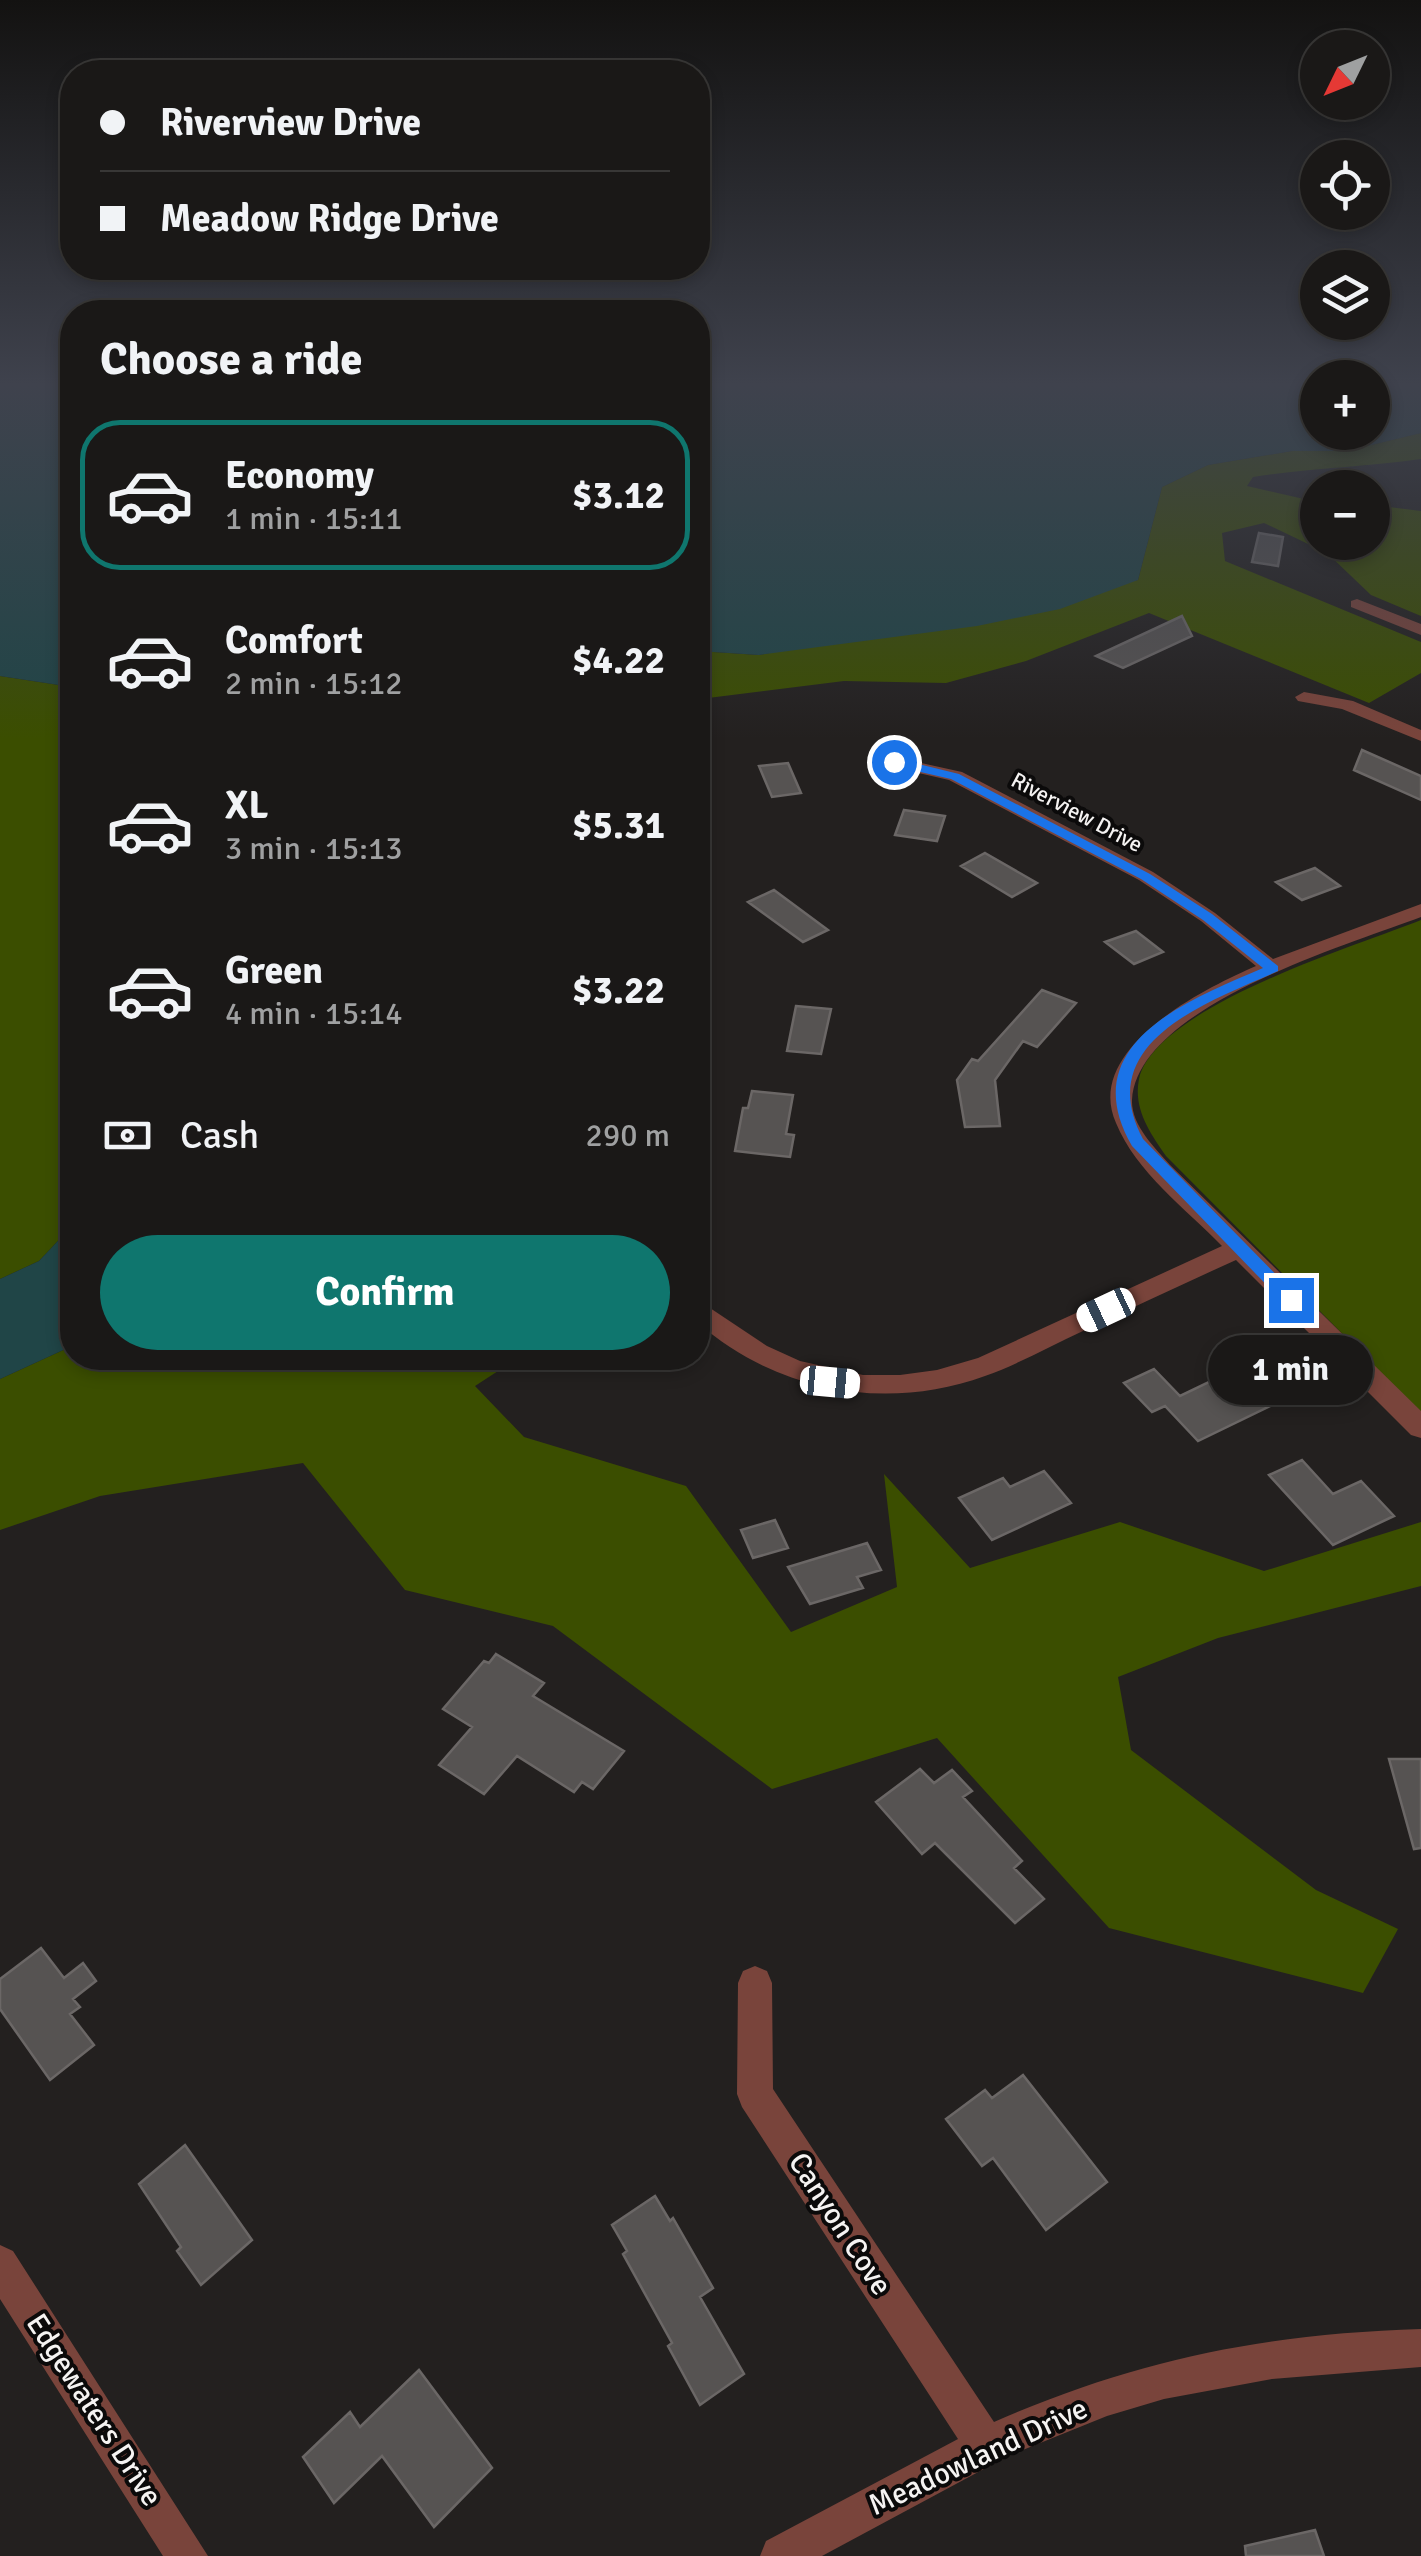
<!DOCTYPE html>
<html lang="en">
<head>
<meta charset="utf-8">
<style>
	:root { --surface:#1a1817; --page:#272524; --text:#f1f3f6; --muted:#9fa0a1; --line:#383736; --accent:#0f766e }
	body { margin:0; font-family:Signika,sans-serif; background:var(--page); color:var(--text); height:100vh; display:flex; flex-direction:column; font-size:38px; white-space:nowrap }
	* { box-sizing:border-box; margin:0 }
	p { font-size:32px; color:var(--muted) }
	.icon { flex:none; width:55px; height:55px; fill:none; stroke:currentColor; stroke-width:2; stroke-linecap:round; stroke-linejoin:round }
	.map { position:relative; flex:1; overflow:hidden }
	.panel { position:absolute; left:60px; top:300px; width:650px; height:1070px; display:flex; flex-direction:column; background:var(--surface); border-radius:40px; box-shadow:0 5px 15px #0003,0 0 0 2px var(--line) }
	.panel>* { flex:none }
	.banner { position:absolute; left:60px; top:60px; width:650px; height:220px; border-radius:40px; box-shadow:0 5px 15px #0003,0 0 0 2px var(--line); display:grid; align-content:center; height:220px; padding:0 40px; background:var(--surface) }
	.needle { width:65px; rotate:227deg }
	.tools { position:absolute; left:1300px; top:30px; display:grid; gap:20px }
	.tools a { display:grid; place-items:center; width:90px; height:90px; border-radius:50%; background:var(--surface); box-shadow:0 5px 15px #0003,0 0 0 2px var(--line); font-size:50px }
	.end { position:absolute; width:45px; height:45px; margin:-22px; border:12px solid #1a73e8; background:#fff; box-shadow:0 0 0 5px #fff }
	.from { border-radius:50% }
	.bubble { position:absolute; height:70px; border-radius:35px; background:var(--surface); box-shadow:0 5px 15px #0003,0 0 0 2px var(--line); font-size:32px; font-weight:800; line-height:70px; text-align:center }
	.car { position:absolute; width:30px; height:60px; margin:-30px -15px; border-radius:12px; box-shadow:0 0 8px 2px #0007; background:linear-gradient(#fff 24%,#345 0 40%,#fff 0 76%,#345 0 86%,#fff 0) }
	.banner b { display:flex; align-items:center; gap:35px; height:95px; font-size:38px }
	.banner b+b { border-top:2px solid var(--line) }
	.banner i { width:25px; height:25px; background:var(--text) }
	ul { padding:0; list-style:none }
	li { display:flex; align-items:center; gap:30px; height:150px; margin:0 20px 15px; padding:0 20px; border:5px solid transparent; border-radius:40px }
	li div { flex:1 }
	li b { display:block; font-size:38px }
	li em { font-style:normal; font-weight:800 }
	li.selected { border-color:var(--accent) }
	li>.icon { width:90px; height:90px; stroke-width:1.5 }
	h2 { padding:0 40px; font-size:45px; line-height:120px }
	.pay { display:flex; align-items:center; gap:25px; height:110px; padding:0 40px; font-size:38px }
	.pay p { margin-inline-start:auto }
	.button { display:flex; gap:20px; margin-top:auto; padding:20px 40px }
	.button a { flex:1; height:115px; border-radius:60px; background:var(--accent); color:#fff; font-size:40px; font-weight:800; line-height:115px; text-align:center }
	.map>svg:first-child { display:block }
	.green { fill:#3b4e00 }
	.water { fill:#204547 }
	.building { fill:#565352; stroke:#6b6766; stroke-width:2.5 }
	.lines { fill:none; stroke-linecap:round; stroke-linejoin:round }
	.street { fill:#79443b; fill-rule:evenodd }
	.route { fill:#1a73e8 }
	.labels { text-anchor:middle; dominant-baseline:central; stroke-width:8; stroke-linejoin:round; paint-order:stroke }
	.far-street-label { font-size:22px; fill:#f5f3f2; stroke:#0b0a0a }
	.near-street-label { font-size:30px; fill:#f5f3f2; stroke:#0b0a0a }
</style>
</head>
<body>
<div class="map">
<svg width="1421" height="2556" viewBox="0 0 1421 2556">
	<rect width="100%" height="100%" fill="#23201f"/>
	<path class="green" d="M1421,433V459C1365,467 1309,468 1253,477L1247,486L1317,502L1318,542H1372L1373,505L1421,511V616L1371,595L1327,553L1264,523L1222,533L1225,561L1421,642V673L1369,703L1149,613L1026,661L946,683L844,681L708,698L698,705V651L759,655L1138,580L1162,487L1208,465L1292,451H1346Z
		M0,676L72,687V1226L39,1261L0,1279Z
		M1421,920V1413L1166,1156C1150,1133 1133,1109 1139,1079C1155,1007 1356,946 1421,920Z
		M72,1346V1358H518L475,1386L524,1437L686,1486L791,1632L897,1587L884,1474L970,1568L1120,1522L1264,1571L1421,1522V1586L1218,1638L1118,1677L1131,1750L1316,1890L1398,1929L1363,1993L1109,1928L937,1738L772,1789L553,1626L405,1590L303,1463L100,1496L0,1530V1379Z"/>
	<path class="water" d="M0,381H72V687L0,676Z
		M698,381H1317L1318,432H1372L1373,381H1421V433L1346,451H1292L1208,465L1162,487L1138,580L1060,609L977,626L759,655L698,651Z
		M72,1226V1346L0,1379V1279L39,1261Z"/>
	<path class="building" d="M1259,533L1283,537L1278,566L1252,562Z
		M1182,616L1192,636L1123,668L1096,656Z
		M1362,750L1421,776V800L1354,770Z
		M788,763L801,793L772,797L759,766Z
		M904,810L945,816L937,841L895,835Z
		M985,853L1037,883L1012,897L961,866Z
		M1315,868L1340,886L1302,900L1276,882Z
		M774,890L828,930L803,942L748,902Z
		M1136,931L1163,952L1134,964L1105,942Z
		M1042,990L1076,1003L1037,1047L1023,1041L995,1080L1000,1126L965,1127L957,1080L972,1059L978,1061Z
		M796,1006L831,1009L821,1054L787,1051Z
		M752,1091L793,1095L786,1134L794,1135L790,1157L735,1151L743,1108H748Z
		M1154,1369L1180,1396L1236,1369L1272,1405L1198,1441L1165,1406L1152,1412L1124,1383Z
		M1302,1460L1333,1494L1361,1481L1394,1516L1333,1545L1269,1475Z
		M1044,1471L1071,1503L992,1540L959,1498L1003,1478L1010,1487Z
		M775,1520L788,1548L753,1558L741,1530Z
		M867,1543L881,1570L857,1577L863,1588L810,1604L788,1567Z
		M496,1654L544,1683L533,1696L624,1751L593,1789L582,1782L574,1792L517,1756L484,1794L439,1765L472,1727L443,1709L484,1661L489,1663Z
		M1389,1759H1421V1848L1414,1849Z
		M920,1769L934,1783L952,1770L972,1791L963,1797L1022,1861L1014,1868L1044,1899L1015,1923L935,1843L922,1854L876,1802Z
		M41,1948L64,1978L83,1963L96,1981L73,1999L80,2007L70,2014L94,2045L50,2080L0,2009V1979Z
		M1023,2075L1107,2182L1046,2230L993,2158L982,2166L946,2119L985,2090L992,2098Z
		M185,2145L252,2240L201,2285L177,2251L181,2247L139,2184Z
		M655,2196L670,2221L673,2218L713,2288L700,2297L744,2374L700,2405L668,2346L672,2343L623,2254L627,2251L612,2225Z
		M419,2370L492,2468L434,2527L382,2456L334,2503L303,2457L350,2412L360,2427Z
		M1315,2530L1324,2556H1246L1245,2546Z"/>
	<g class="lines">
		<path class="street" d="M1357,599L1421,624V635L1351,607V601Z
			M1304,692L1353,701L1421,730V741L1342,709L1298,701L1295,697Z
			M894,757L962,772L1153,872L1215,913L1273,959L1421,904V917C1347,945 1137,1007 1132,1100C1131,1125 1155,1148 1170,1165L1421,1411V1438L1411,1435L1236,1260C1185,1283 1134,1307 1083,1331C1050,1346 1019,1364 985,1376C885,1412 778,1392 698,1323V1300L767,1346L800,1361L863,1375H900L937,1370L978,1358L1222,1246C1186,1209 1136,1172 1116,1123C1083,1049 1203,989 1256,966L1201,921L1139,880L949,780L888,766L885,762Z
			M755,1966L767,1971L772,1983L773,2089L994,2422C1138,2359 1264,2334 1421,2329V2367L1272,2379L1164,2399L1107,2416L1008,2456L822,2556H760L766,2541L958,2439L742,2107L737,2094L738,1983L743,1971Z
			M0,2245L13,2251L208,2556H163L0,2299Z"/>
	</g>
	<linearGradient id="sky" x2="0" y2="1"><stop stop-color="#131211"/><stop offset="0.52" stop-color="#3f424d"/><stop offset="1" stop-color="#3f424d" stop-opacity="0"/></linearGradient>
	<rect width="1421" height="739" fill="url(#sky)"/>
	<path class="route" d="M894,758L959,774L1150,874L1212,914L1278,966V971C1208,1002 1091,1042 1143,1139L1297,1296V1304H1285L1132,1146C1073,1044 1188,1000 1263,968L1203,920L1141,879L951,779L890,765Z"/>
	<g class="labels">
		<g class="far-street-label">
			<text transform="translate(1077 812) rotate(28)">Riverview Drive</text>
		</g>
		<g class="near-street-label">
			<text transform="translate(840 2224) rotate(57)">Canyon Cove</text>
			<text transform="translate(94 2410) rotate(57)">Edgewaters Drive</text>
			<text transform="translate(978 2457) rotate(-25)">Meadowland Drive</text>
		</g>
	</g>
</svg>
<div class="tools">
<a><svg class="needle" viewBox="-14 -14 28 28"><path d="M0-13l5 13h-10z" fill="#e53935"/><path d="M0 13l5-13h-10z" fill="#9fa0a1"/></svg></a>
<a><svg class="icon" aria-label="locate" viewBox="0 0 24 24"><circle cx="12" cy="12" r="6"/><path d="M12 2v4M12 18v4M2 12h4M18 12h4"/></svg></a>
<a><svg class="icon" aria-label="layers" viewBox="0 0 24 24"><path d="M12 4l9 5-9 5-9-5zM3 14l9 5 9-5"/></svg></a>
<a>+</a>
<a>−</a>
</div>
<i class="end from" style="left:894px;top:762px"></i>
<i class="end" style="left:1291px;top:1300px"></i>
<div class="bubble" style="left:1208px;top:1335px;width:165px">1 min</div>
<i class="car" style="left:1106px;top:1310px;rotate:245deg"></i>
<i class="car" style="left:830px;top:1382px;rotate:95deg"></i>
<div class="banner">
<b><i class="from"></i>Riverview Drive</b>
<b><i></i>Meadow Ridge Drive</b>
</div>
<section class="panel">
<h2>Choose a ride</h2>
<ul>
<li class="selected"><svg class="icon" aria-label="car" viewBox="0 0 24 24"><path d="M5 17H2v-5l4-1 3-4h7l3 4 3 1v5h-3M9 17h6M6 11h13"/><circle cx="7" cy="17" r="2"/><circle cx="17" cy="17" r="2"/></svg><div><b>Economy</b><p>1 min · 15:11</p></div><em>$3.12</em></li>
<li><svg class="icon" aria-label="car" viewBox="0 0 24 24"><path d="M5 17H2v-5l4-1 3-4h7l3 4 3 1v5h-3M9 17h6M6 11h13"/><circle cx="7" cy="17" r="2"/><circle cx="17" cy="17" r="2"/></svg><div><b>Comfort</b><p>2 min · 15:12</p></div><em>$4.22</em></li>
<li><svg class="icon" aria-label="car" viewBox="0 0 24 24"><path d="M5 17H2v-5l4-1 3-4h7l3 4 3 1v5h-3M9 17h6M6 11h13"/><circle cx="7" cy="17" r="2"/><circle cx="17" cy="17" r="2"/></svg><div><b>XL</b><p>3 min · 15:13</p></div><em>$5.31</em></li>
<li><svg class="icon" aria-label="car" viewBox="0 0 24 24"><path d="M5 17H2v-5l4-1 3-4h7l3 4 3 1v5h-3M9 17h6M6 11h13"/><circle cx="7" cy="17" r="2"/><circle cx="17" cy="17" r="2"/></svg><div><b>Green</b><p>4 min · 15:14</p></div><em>$3.22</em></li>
</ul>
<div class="pay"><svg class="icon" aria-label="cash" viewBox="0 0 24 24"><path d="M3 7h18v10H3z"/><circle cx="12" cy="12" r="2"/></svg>Cash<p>290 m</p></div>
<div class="button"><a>Confirm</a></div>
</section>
</div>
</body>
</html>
